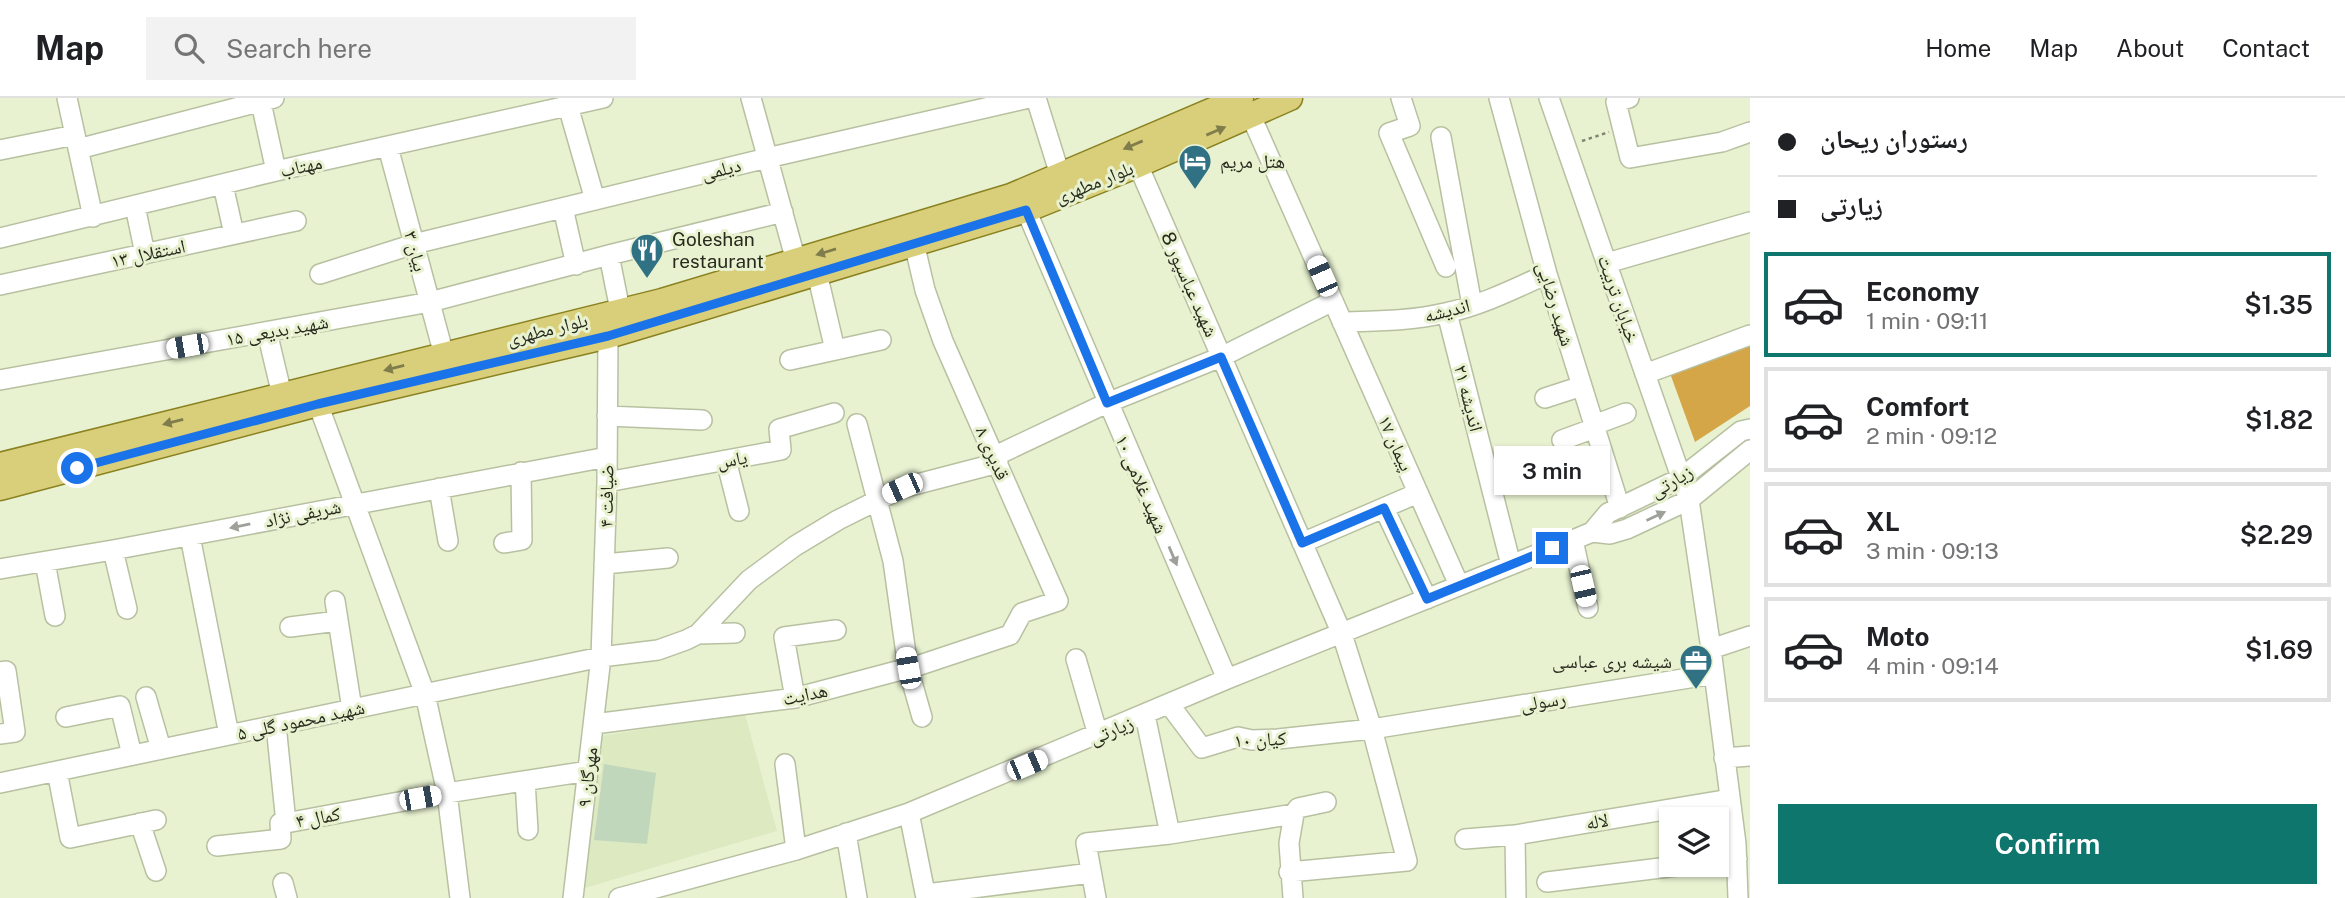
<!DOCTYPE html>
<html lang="en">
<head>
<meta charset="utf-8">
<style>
	:root { --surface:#fff; --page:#f2f2f2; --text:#202124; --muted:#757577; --line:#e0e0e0; --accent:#0f766e }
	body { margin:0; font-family:"Public Sans","Noto Naskh Arabic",sans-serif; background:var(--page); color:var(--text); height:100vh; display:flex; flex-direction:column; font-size:26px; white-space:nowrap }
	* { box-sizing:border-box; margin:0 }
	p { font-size:23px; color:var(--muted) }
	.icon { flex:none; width:38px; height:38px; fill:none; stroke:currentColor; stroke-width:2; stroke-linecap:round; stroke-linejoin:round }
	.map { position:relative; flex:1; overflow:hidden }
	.sheet { display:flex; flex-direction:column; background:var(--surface); width:595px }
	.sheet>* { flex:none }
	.hud { display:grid; align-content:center; height:154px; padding:0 28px; background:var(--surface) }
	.controls { position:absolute; left:1659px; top:709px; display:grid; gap:14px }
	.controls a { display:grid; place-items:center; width:70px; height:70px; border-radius:0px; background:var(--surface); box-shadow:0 2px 5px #0004; font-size:35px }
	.end { position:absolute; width:32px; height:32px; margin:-16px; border:9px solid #1a73e8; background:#fff; box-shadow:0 0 0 4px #fff }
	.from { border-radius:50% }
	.bubble { position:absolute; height:49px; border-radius:0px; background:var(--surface); box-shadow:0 2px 5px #0004; font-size:23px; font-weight:600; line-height:49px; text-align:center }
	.car { position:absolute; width:21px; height:42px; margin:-21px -10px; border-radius:9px; box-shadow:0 0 5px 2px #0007; background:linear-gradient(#fff 24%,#345 0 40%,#fff 0 76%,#345 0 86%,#fff 0) }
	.hud b { display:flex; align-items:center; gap:24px; height:66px; font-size:26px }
	.hud b+b { border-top:2px solid var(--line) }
	.hud i { width:18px; height:18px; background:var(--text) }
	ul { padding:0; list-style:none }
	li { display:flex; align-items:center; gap:21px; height:105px; margin:0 14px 10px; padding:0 14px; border:4px solid var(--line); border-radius:0px }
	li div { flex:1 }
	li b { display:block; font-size:26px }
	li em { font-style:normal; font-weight:600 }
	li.active { border-color:var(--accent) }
	li>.icon { width:63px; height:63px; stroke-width:1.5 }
	.cta { display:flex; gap:14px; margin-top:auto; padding:14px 28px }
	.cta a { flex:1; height:80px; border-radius:0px; background:var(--accent); color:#fff; font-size:28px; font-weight:600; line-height:80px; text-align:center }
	header { display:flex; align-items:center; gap:42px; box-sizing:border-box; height:98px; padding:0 35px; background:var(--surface); border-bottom:2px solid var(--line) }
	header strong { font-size:33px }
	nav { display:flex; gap:38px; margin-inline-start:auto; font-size:24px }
	.search { width:490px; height:63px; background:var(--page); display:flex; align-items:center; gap:18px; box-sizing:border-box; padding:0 24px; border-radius:0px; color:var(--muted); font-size:26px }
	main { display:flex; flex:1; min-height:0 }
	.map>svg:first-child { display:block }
	.built { fill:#dde9c1 }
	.forest { fill:#d5a648 }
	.building { fill:#c0d7bc }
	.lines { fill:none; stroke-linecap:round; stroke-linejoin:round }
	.minor-casing { stroke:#b7c1a1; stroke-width:22 }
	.major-casing { stroke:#8a8120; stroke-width:27 }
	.path { stroke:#808770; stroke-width:2.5; stroke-dasharray:3.5 3.5; stroke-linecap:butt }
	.minor { stroke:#fff; stroke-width:19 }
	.major { stroke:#d9cf7a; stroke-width:24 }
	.oneway { fill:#807d4c }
	.oneway2 { fill:#9ea09a }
	.route { stroke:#1a73e8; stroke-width:9 }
	.labels { text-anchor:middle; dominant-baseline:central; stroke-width:6; stroke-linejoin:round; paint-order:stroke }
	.poi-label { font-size:19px; fill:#272b1e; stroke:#e8f2d1; text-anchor:start }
	.street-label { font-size:19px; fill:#272b1e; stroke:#e8f2d1 }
</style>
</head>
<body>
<header>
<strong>Map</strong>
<div class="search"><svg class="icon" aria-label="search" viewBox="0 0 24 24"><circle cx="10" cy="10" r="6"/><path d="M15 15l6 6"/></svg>Search here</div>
<nav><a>Home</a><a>Map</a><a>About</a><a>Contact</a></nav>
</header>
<main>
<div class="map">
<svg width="1750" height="800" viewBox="0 0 1750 800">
	<rect width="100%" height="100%" fill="#e8f2d1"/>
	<path class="built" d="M745,616L777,733L585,790L600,638Z"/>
	<path class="forest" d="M1750,237V308L1695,344L1667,267Z"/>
	<path class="building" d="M604,666L656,675L647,746L594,742Z"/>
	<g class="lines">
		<defs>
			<path id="minor" d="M67,0L93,119
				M260,0L276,73
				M751,0L796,163
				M1036,0L1060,77
				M1401,0L1410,28L1389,35L1446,169
				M1499,0L1547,176L1620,410
				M1549,0L1689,402L1711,551L1736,746L1738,800
				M1629,0L1616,4L1630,60L1722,44L1750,34
				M568,8L595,102
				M1251,18L1459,487
				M1441,39L1472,207
				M388,49L444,257
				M78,51L274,0
				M0,52L75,37
				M1138,67L1342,536L1372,631L1407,763L1289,774
				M223,87L234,136
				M135,108L145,156
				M563,110L576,167
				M1026,112L1227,581
				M0,140L276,73L603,0
				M609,157L620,212
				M1607,165L1750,124
				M817,175L835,252
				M320,176L414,146L767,60L1029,0
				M0,187L296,123
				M1447,215L1511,467
				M1342,224C1377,223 1411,223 1445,215C1480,208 1514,191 1547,176
				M267,234L282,297
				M790,262L881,242
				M1645,276L1750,237
				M0,282L430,204L609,157L783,114
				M1545,300L1582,288
				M318,306L425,596L447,695L460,800
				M607,318L702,322
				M857,326L893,463L908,570L922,619
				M1594,327L1626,315
				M1562,342L1595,330
				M995,358L1107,305L1221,259L1333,203
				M726,362L739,413
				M607,384L781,352L779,331L834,315
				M439,390L448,443
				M1384,410L1427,501
				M1592,434L1610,436L1627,431L1689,402L1750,352
				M190,438L229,637
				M1573,442L1588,510
				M504,445L522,442L521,374
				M1302,445L1418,395
				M113,452L127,511
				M45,464L55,518
				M604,466L668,460
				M0,471L113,452L607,359
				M335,503L352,611
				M290,529L338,523
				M698,536L735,535
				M1711,551L1750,538
				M1076,561L1098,637
				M0,574L6,573L15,634L0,636
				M146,599L161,651
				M795,600L784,539L836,532
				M1169,606L1202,650L1238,639L1252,642L1278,641L1372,631L1714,576
				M1145,617L1170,736
				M66,619L120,608L132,657
				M594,626L795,600L920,567L1010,537L1022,515L1058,503L943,243L925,192L914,145
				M276,627L286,725
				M1724,660L1750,658
				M785,666L796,752
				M57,673L70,740L156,722
				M525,683L528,732
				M0,685L601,559L658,552L686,542L698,536L749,482L795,448L838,422L902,390L998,365
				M909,715L926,800
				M140,725L156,773
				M286,725L447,695L588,673
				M846,735L857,800
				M1515,737L1516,800
				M1465,741L1515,737L1730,701
				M217,748L281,741L280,725H286
				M1717,764L1737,761
				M1547,784L1693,766
				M283,785L287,800
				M926,796L1091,775
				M573,800L601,559L607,384L608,238
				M619,800L796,752L909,715L1227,581L1573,442L1592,434L1608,415L1681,380L1741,333L1750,331
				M1096,800L1086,745L1170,736L1294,716L1298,710L1326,704
				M1293,800L1289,745L1294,716"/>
			<path id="major" d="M0,367L662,203L1011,98L1241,0
				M0,390L318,306L608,238L692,213L1026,112L1138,67L1290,0"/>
		</defs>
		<use href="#minor" class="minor-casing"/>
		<use href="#major" class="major-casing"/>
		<path class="path" d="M1582,43L1609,34"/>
		<use href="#minor" class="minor"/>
		<use href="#major" class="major"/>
	</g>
	<defs><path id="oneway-solid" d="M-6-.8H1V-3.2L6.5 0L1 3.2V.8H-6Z" transform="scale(1.75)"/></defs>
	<g class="oneway">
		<use href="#oneway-solid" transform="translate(1216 33) rotate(-23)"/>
		<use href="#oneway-solid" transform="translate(1133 47) rotate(157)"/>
		<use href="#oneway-solid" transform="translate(826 154) rotate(163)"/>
		<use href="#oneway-solid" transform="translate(394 270) rotate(166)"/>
		<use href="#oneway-solid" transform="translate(173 324) rotate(166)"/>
	</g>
	<g class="oneway2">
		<use href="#oneway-solid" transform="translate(1656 418) rotate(-25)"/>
		<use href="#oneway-solid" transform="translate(240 428) rotate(169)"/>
		<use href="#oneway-solid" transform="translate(1173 458) rotate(67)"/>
	</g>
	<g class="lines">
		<path class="route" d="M77,370L318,306L608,238L1026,112L1107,305L1221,259L1302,445L1384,410L1427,501L1552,450"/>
	</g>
	<defs>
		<symbol id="hotel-pin" viewBox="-11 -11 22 30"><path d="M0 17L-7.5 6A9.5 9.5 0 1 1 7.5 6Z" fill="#307284" stroke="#e8f2d1"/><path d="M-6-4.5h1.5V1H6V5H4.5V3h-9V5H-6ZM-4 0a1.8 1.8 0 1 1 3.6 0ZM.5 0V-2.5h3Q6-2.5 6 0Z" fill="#fff"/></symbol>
		<symbol id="restaurant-pin" viewBox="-11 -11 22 30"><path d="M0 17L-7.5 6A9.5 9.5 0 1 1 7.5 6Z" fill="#307284" stroke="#e8f2d1"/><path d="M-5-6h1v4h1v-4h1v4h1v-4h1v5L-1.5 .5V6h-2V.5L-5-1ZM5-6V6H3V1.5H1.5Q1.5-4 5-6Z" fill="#fff"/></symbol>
		<symbol id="office-pin" viewBox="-11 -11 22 30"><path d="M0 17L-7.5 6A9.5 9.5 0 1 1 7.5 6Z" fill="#307284" stroke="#e8f2d1"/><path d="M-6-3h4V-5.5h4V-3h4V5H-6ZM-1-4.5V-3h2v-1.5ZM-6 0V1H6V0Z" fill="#fff"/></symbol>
	</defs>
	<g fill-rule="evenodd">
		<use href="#hotel-pin" x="1176" y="44" width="38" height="52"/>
		<use href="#restaurant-pin" x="628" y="133" width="38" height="52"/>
		<use href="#office-pin" x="1677" y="544" width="38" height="52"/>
	</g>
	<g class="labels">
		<g class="poi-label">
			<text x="1220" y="63">هتل مریم</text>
			<text x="672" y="141">Goleshan<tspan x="672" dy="22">restaurant</tspan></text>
			<text x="1672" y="563" text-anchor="end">شیشه بری عباسی</text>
		</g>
		<g class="street-label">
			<text transform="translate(301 68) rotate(-12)">مهتاب</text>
			<text transform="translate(721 71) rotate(-14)">دیلمی</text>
			<text transform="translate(1094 84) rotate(-22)">بلوار مطهری</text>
			<text transform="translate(416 153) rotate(75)">بیان ۳</text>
			<text transform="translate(148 155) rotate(-12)">استقلال ۱۳</text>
			<text transform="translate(1190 186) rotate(66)">شهید عباسپور 8</text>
			<text transform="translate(1619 201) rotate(71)">خیابان تربیت</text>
			<text transform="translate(1556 206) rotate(73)">شهید رضایی</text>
			<text transform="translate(1447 212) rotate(-14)">اندیشه</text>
			<text transform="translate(547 231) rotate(-14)">بلوار مطهری</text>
			<text transform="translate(277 232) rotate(-10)">شهید بدیعی ۱۵</text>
			<text transform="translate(1469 300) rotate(76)">اندیشه ۲۱</text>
			<text transform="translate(1396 345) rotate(66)">پیمان ۱۷</text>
			<text transform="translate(993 355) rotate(66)">قدیری ۸</text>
			<text transform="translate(732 361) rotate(-10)">یاس</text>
			<text transform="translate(1671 383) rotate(-30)">زیارتی</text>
			<text transform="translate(1142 386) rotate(67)">شهید غلامی ۱۰</text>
			<text transform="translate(606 398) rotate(-89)">ضیافت ۴</text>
			<text transform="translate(303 415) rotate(-11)">شریفی نژاد</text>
			<text transform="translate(805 596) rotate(-12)">هدایت</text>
			<text transform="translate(1543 603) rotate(-9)">رسولی</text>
			<text transform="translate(301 622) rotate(-12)">شهید محمود گلی ۵</text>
			<text transform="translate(1111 632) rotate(-23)">زیارتی</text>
			<text transform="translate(1260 641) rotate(-3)">کیان ۱۰</text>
			<text transform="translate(587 679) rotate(-83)">مهرگان ۹</text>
			<text transform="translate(318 719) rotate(-10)">کمال ۴</text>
			<text transform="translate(1597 723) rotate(-10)">لاله</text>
		</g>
	</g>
</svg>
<div class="controls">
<a><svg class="icon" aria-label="layers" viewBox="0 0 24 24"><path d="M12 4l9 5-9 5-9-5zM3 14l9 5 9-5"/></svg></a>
</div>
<i class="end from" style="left:77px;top:370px"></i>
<i class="end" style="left:1552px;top:450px"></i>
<div class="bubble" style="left:1494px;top:348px;width:116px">3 min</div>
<i class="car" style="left:1322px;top:178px;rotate:336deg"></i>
<i class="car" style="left:187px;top:248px;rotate:260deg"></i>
<i class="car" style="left:902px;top:390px;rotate:246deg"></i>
<i class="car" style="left:1583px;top:488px;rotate:167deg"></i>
<i class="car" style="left:908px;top:570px;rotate:350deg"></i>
<i class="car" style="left:1027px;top:667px;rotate:67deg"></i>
<i class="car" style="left:420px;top:700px;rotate:80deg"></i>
</div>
<section class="sheet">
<div class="hud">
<b><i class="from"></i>رستوران ریحان</b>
<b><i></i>زیارتی</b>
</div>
<ul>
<li class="active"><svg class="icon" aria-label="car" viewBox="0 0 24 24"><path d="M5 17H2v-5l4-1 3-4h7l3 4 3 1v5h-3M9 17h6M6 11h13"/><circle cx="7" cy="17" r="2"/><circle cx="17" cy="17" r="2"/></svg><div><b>Economy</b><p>1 min · 09:11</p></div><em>$1.35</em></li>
<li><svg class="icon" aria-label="car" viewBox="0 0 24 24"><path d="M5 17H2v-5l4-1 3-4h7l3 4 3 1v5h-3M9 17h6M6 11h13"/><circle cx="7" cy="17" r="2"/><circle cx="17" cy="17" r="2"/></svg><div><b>Comfort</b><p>2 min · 09:12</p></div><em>$1.82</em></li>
<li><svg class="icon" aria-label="car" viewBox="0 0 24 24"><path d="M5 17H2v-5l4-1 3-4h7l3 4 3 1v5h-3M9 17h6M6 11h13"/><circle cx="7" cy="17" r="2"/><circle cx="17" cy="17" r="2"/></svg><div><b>XL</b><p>3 min · 09:13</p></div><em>$2.29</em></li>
<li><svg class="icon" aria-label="car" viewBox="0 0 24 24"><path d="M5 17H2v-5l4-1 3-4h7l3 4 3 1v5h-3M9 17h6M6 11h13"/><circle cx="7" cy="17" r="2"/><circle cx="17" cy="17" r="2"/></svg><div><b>Moto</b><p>4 min · 09:14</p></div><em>$1.69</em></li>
</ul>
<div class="cta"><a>Confirm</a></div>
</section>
</main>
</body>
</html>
